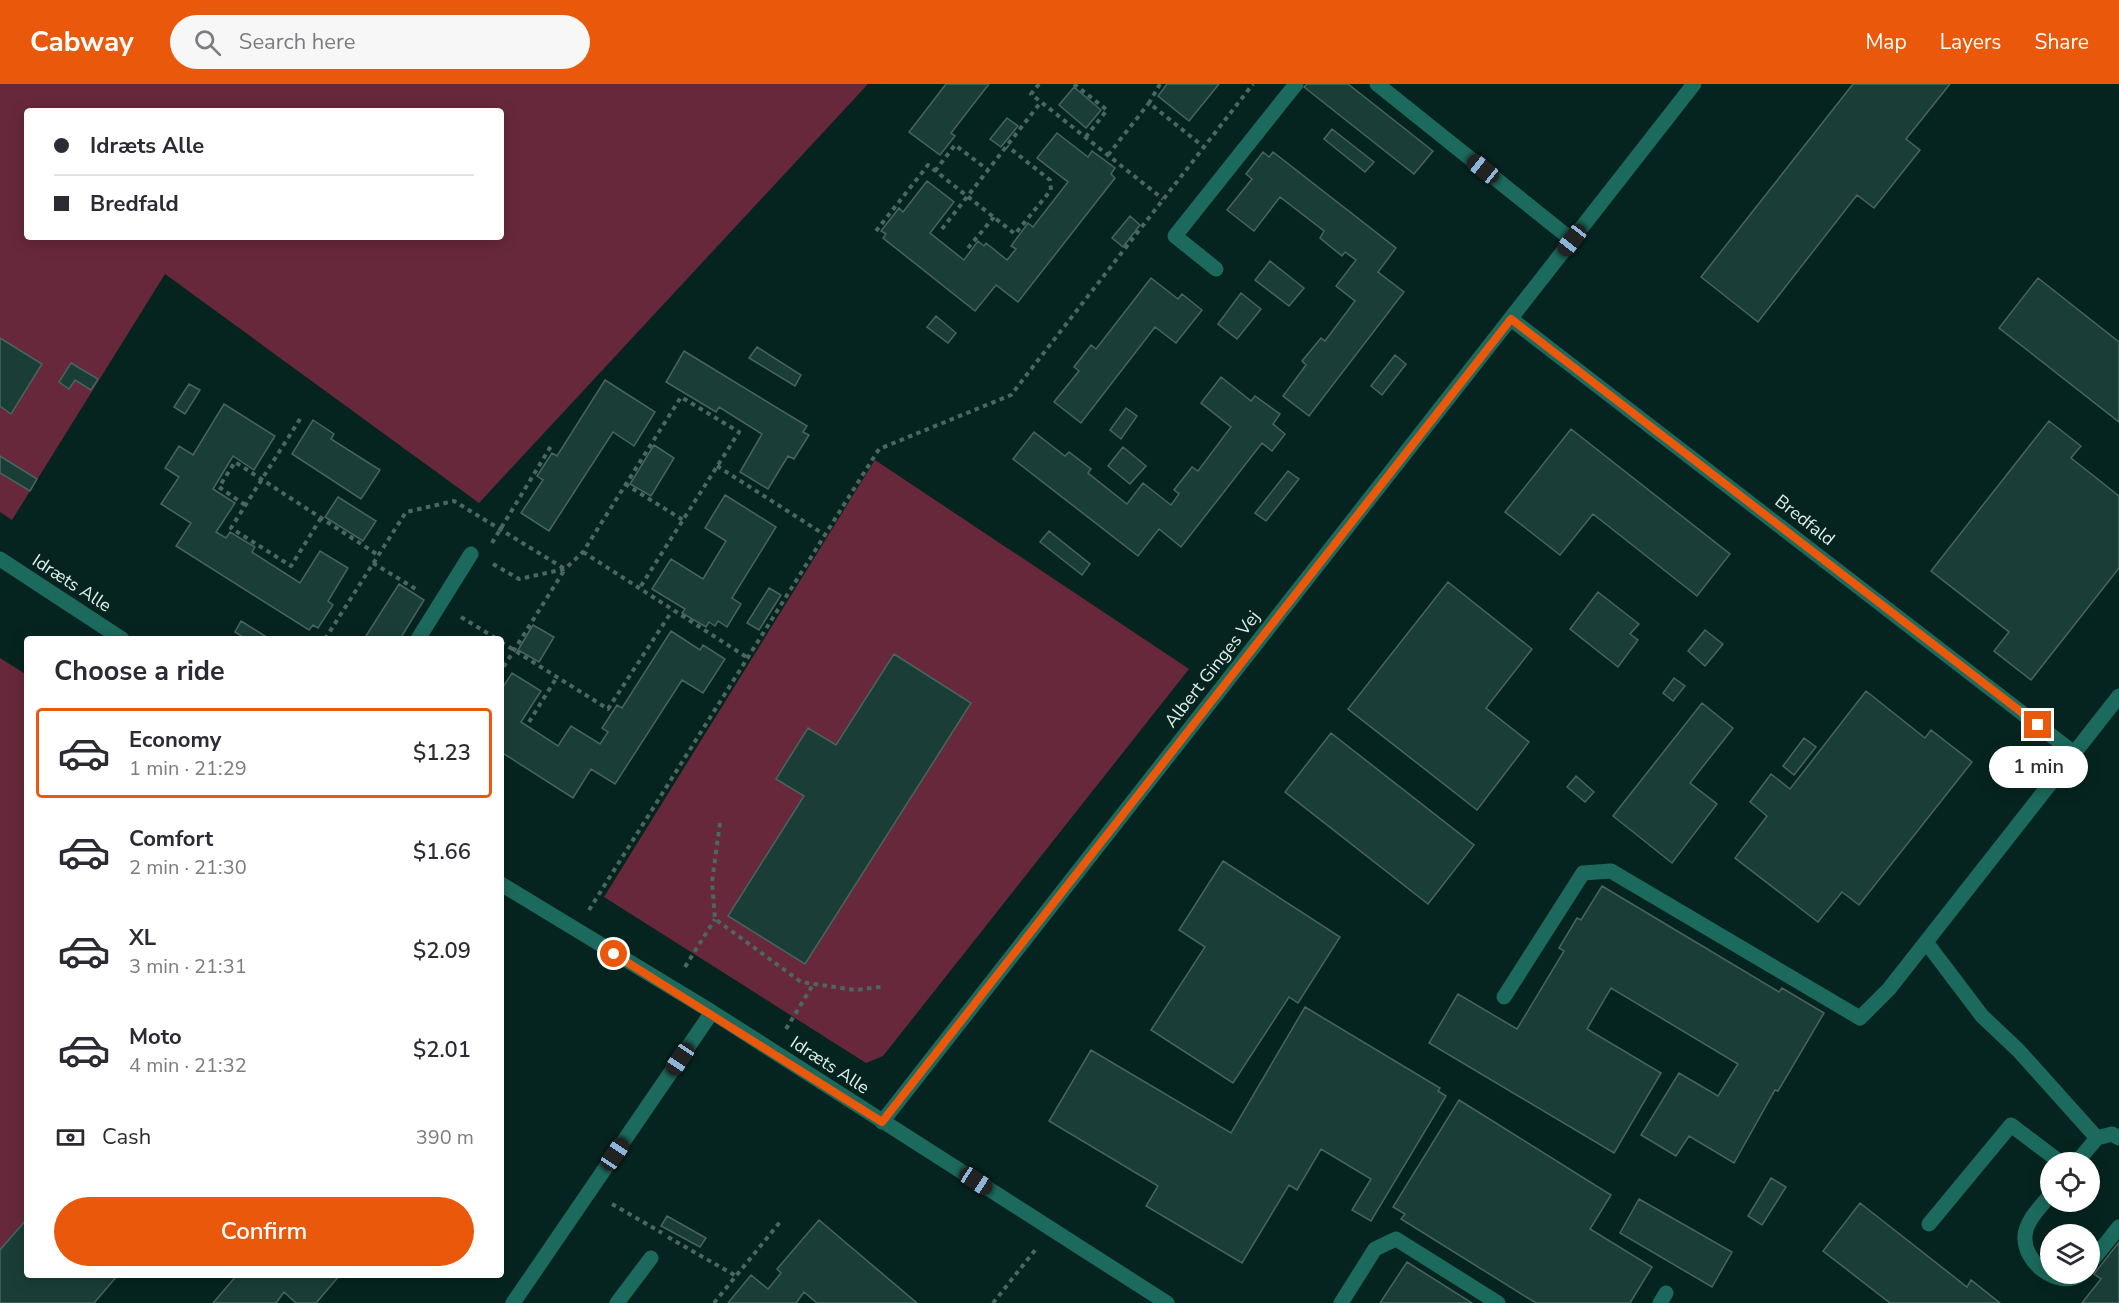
<!DOCTYPE html>
<html lang="en">
<head>
<meta charset="utf-8">
<style>
	:root { --surface:#fff; --page:#f7f7f7; --text:#2b2b33; --muted:#7c7c81; --line:#e1e1e2; --accent:#ea580c }
	body { margin:0; font-family:"Nunito Sans",sans-serif; background:var(--page); color:var(--text); height:100vh; display:flex; flex-direction:column; font-size:22px; white-space:nowrap }
	* { box-sizing:border-box; margin:0 }
	p { font-size:20px; color:var(--muted) }
	.icon { flex:none; width:33px; height:33px; fill:none; stroke:currentColor; stroke-width:2; stroke-linecap:round; stroke-linejoin:round }
	.map { position:relative; flex:1; overflow:hidden }
	.sheet { position:absolute; left:24px; top:552px; width:480px; height:642px; display:flex; flex-direction:column; background:var(--surface); border-radius:6px; box-shadow:0 3px 15px #0003 }
	.sheet>* { flex:none }
	.top-card { position:absolute; left:24px; top:24px; width:480px; height:132px; border-radius:6px; box-shadow:0 3px 15px #0003; display:grid; align-content:center; height:132px; padding:0 30px; background:var(--surface) }
	.controls { position:absolute; left:2040px; top:1068px; display:grid; gap:12px }
	.controls a { display:grid; place-items:center; width:60px; height:60px; border-radius:50%; background:var(--surface); box-shadow:0 3px 15px #0003; font-size:30px }
	.end { position:absolute; width:27px; height:27px; margin:-14px; border:8px solid #ea580c; background:#fff; box-shadow:0 0 0 3px #fff }
	.from { border-radius:50% }
	.bubble { position:absolute; height:42px; border-radius:21px; background:var(--surface); box-shadow:0 3px 15px #0003; font-size:20px; font-weight:600; line-height:42px; text-align:center }
	.car { position:absolute; width:18px; height:36px; margin:-18px -9px; border-radius:8px; box-shadow:0 0 4px 2px #0007; background:linear-gradient(#222 24%,#8ab4d8 0 40%,#222 0 76%,#8ab4d8 0 86%,#222 0) }
	.top-card b { display:flex; align-items:center; gap:21px; height:57px; font-size:22px }
	.top-card b+b { border-top:2px solid var(--line) }
	.top-card i { width:15px; height:15px; background:var(--text) }
	ul { padding:0; list-style:none }
	li { display:flex; align-items:center; gap:18px; height:90px; margin:0 12px 9px; padding:0 18px; border:3px solid transparent; border-radius:6px }
	li div { flex:1 }
	li b { display:block; font-size:22px }
	li em { font-style:normal; font-weight:600 }
	li.current { border-color:var(--accent) }
	li>.icon { width:54px; height:54px; stroke-width:1.5 }
	h2 { padding:0 30px; font-size:27px; line-height:72px }
	.pay { display:flex; align-items:center; gap:15px; height:66px; padding:0 30px; font-size:22px }
	.pay p { margin-inline-start:auto }
	.action { display:flex; gap:12px; margin-top:auto; padding:12px 30px }
	.action a { flex:1; height:69px; border-radius:36px; background:var(--accent); color:#fff; font-size:24px; font-weight:600; line-height:69px; text-align:center }
	header { display:flex; align-items:center; gap:36px; box-sizing:border-box; height:84px; padding:0 30px; background:var(--accent); color:#fff }
	header strong { font-size:28px }
	nav { display:flex; gap:33px; margin-inline-start:auto; font-size:21px }
	.search { width:420px; height:54px; background:var(--page); display:flex; align-items:center; gap:15px; box-sizing:border-box; padding:0 21px; border-radius:33px; color:var(--muted); font-size:22px }
	.map>svg:first-child { display:block }
	.green { fill:#68283b; fill-rule:evenodd }
	.building { fill:#1a3e37; stroke:#47655e; stroke-width:1.5 }
	.lines { fill:none; stroke-linecap:round; stroke-linejoin:round }
	.path { stroke:#4c6661; stroke-width:4; stroke-dasharray:4.5 4.5; stroke-linecap:butt }
	.minor { stroke:#1c6a5d; stroke-width:15 }
	.route { stroke:#ea580c; stroke-width:8 }
	.labels { text-anchor:middle; dominant-baseline:central; stroke-width:4.5; stroke-linejoin:round; paint-order:stroke }
	.street-label { font-size:18px; fill:#ddeee9; stroke:#06241f }
</style>
</head>
<body>
<header>
<strong>Cabway</strong>
<div class="search"><svg class="icon" aria-label="search" viewBox="0 0 24 24"><circle cx="10" cy="10" r="6"/><path d="M15 15l6 6"/></svg>Search here</div>
<nav><a>Map</a><a>Layers</a><a>Share</a></nav>
</header>
<div class="map">
<svg width="2119" height="1219" viewBox="0 0 2119 1219">
	<rect width="100%" height="100%" fill="#06241f"/>
	<path class="green" d="M0,0H868L479,419L165,190L12,436L0,428ZM27,27H501V153H27Z
		M875,376L1189,585L883,972L866,979L604,813Z
		M0,574L27,591V1136L0,1168Z"/>
	<path class="building" d="M946,0H989L951,49L955,52L940,71L909,48Z
		M1167,0H1219L1189,37L1158,12Z
		M1307,0H1348L1433,67L1414,90L1304,3Z
		M1853,0H1950L1906,55L1920,66L1874,124L1857,111L1758,238L1701,193Z
		M1074,3L1101,26L1086,44L1059,21Z
		M1007,34L1018,42L1001,63L990,55Z
		M1332,45L1374,78L1365,88L1324,55Z
		M1057,49L1088,73L1092,67L1115,84L1111,90L1115,94L1018,218L996,201L975,227L883,154L886,150L881,147L899,124L903,128L927,97L954,118L930,149L964,176L978,157L984,162L986,159L1007,176L1016,165L1011,162L1028,139L1033,143L1068,98L1037,74Z
		M1263,68L1269,73L1273,68L1396,164L1378,188L1404,208L1309,332L1283,312L1306,281L1302,277L1321,254L1325,257L1355,217L1336,202L1356,176L1345,168L1342,172L1320,154L1324,147L1280,113L1254,147L1227,126L1252,95L1246,90Z
		M1130,132L1140,141L1123,163L1112,154Z
		M1270,177L1304,204L1289,222L1255,196Z
		M1151,194L1178,215L1182,210L1202,226L1176,259L1155,243L1081,339L1054,318L1079,287L1074,283L1091,261L1096,265Z
		M2038,194L2119,258V338L1999,244Z
		M1241,209L1261,225L1237,255L1218,240Z
		M936,232L956,249L948,259L927,243Z
		M0,254L42,280L11,330L0,322Z
		M757,263L801,291L795,302L749,274Z
		M684,267L807,342L803,348L809,351L794,375L788,372L768,405L740,388L762,350L719,323L716,328L666,298Z
		M1395,271L1406,280L1382,311L1371,302Z
		M71,279L98,295L91,306L75,296L69,305L59,298Z
		M1221,293L1251,317L1255,312L1280,330L1273,340L1285,350L1272,367L1262,359L1181,463L1159,445L1138,472L1013,375L1034,348L1065,372L1069,368L1091,385L1088,389L1127,420L1143,399L1171,421L1179,410L1174,406L1192,383L1198,387L1231,343L1201,319Z
		M605,296L655,328L634,362L613,348L549,447L521,429L543,396L537,392L552,369L557,372Z
		M189,300L200,306L185,330L174,323Z
		M224,320L275,352L254,386L233,372L213,405L235,419L216,448L226,454L230,448L255,463L252,468L300,499L320,467L348,484L328,517L333,521L318,544L313,541L309,546L176,462L191,439L161,420L179,393L165,384L179,362L193,371Z
		M1126,324L1137,332L1121,355L1110,346Z
		M313,336L334,350L331,355L380,386L361,415L292,370Z
		M2049,337L2081,362L2071,374L2119,412V484L2031,596L1994,567L2009,548L1931,487Z
		M1571,345L1730,470L1697,512L1593,430L1560,471L1505,428Z
		M654,361L674,374L651,412L630,400Z
		M1123,363L1146,382L1130,400L1108,382Z
		M0,372L37,395L30,407L0,389Z
		M1288,387L1299,395L1266,437L1255,429Z
		M725,411L776,443L732,514L741,520L727,543L718,537L715,542L709,538L706,543L682,529L685,525L652,505L671,475L703,495L726,457L705,444Z
		M338,413L376,437L363,457L325,433Z
		M1049,447L1090,480L1082,491L1040,458Z
		M1448,498L1532,565L1486,624L1529,658L1477,726L1348,625Z
		M399,500L424,516L400,555H364Z
		M769,504L781,511L759,546L747,539Z
		M1598,508L1639,540L1630,550L1638,556L1618,583L1570,545Z
		M241,537L270,555H246L235,548Z
		M533,541L554,553L539,578L518,566Z
		M1705,546L1723,560L1705,582L1688,567Z
		M671,547L700,566L703,561L725,575L703,609L682,596L615,700L591,685L573,714L501,668V606L512,589L541,607L521,638L558,662L571,642L600,660L608,648L602,644L617,621L622,624Z
		M894,570L971,619L805,880L728,832L804,712L776,695L808,644L836,661Z
		M1674,594L1685,602L1673,617L1663,609Z
		M1866,607L1925,654L1931,646L1972,678L1859,821L1842,808L1818,838L1735,774L1767,732L1750,718L1771,690L1790,705Z
		M1702,619L1733,644L1690,699L1717,720L1672,779L1613,732Z
		M1331,649L1474,761L1428,820L1285,708Z
		M1804,654L1816,663L1794,691L1783,682Z
		M1576,692L1594,708L1585,718L1567,703Z
		M1223,777L1340,853L1298,919L1289,913L1233,999L1151,946L1205,863L1179,846Z
		M1602,802L1779,908L1782,904L1824,929L1778,1007L1775,1006L1734,1079L1689,1052L1676,1072L1641,1051L1679,989L1718,1012L1738,980L1611,904L1587,945L1661,989L1614,1069L1429,959L1458,910L1517,945L1564,867L1559,864L1577,834L1581,836Z
		M1305,923L1440,1004L1438,1007L1446,1012L1371,1137L1352,1126L1371,1095L1321,1065L1297,1106L1289,1101L1242,1179L1146,1122L1158,1102L1049,1037L1091,966L1231,1049Z
		M1459,1016L1611,1111L1590,1145L1652,1183L1630,1219H1536L1401,1135L1405,1130L1393,1123Z
		M1771,1094L1786,1103L1762,1141L1748,1132Z
		M1639,1115L1732,1168L1712,1203L1620,1149Z
		M1860,1119L1967,1203L1971,1196L2000,1219H1890L1823,1167Z
		M667,1132L706,1154L700,1163L661,1142Z
		M27,1135V1191H118L94,1219H0V1166Z
		M819,1136L917,1219H817L804,1208L796,1219H728L751,1191L768,1205L781,1189L777,1185Z
		M2119,1158V1219H2082L2101,1195L2094,1190Z
		M1407,1178L1472,1219H1380Z
		M237,1191H340L316,1219H296L284,1208L276,1219H213Z"/>
	<g class="lines">
		<path class="path" d="M1039,0L1031,10L1163,115
			M1074,0L1107,26L1085,54
			M1160,0L1149,19L1204,63
			M1108,71L1149,19
			M935,87L955,61L988,86
			M942,145L1041,18
			M876,147L928,81L1015,150L1051,106L1050,96L1007,62
			M968,164L994,133
			M300,335L231,444L291,482L321,434
			M717,382L825,451
			M625,400L683,436
			M245,421L219,403L235,378L378,471
			M492,459L551,362
			M583,468L748,574
			M373,479L419,507
			M493,480L519,495L565,485L583,468L681,313L739,348L639,505
			M461,533L497,555
			M325,555L406,428L454,417L565,485L501,587
			M501,558L608,625L672,527
			M529,638L557,593
			M720,739L712,798L715,835L801,898L855,906L881,903
			M589,826L879,365L1011,311L1253,0
			M685,883L715,835
			M786,945L814,899
			M612,1120L662,1149
			M668,1153L736,1192
			M714,1219L780,1138
			M993,1219L1036,1165"/>
		<path class="minor" d="M1377,0L1572,156
			M1216,185L1175,152L1296,0
			M1511,235L2074,669
			M0,475L122,555
			M418,555L471,470
			M501,800L712,928L1167,1219
			M1926,858L1982,932L2018,966L2097,1054
			M1504,913L1583,789L1611,787L1860,934L1889,905L2119,612
			M882,1038L1694,0
			M2077,1078L2097,1054L2112,1050L2119,1054
			M2050,1111C2041,1123 2026,1136 2025,1152C2023,1178 2058,1206 2081,1190
			M1929,1140L2011,1041L2060,1078
			M2090,1179L2119,1143
			M513,1219L712,928
			M617,1219L651,1174
			M1341,1219L1375,1165L1396,1155L1498,1219
			M1660,1219L1666,1209"/>
	</g>
	<g class="lines">
		<path class="route" d="M614,870L882,1038L1511,235L2038,641"/>
	</g>
	<g class="labels">
		<g class="street-label">
			<text transform="translate(1805 436) rotate(38)">Bredfald</text>
			<text transform="translate(72 499) rotate(33)">Idræts Alle</text>
			<text transform="translate(1212 585) rotate(-52)">Albert Ginges Vej</text>
			<text transform="translate(830 981) rotate(33)">Idræts Alle</text>
		</g>
	</g>
</svg>
<div class="controls">
<a><svg class="icon" aria-label="locate" viewBox="0 0 24 24"><circle cx="12" cy="12" r="6"/><path d="M12 2v4M12 18v4M2 12h4M18 12h4"/></svg></a>
<a><svg class="icon" aria-label="layers" viewBox="0 0 24 24"><path d="M12 4l9 5-9 5-9-5zM3 14l9 5 9-5"/></svg></a>
</div>
<i class="end from" style="left:614px;top:870px"></i>
<i class="end" style="left:2038px;top:641px"></i>
<div class="bubble" style="left:1989px;top:662px;width:99px">1 min</div>
<i class="car" style="left:1483px;top:85px;rotate:309deg"></i>
<i class="car" style="left:1572px;top:156px;rotate:218deg"></i>
<i class="car" style="left:680px;top:975px;rotate:214deg"></i>
<i class="car" style="left:615px;top:1070px;rotate:34deg"></i>
<i class="car" style="left:976px;top:1097px;rotate:123deg"></i>
<div class="top-card">
<b><i class="from"></i>Idræts Alle</b>
<b><i></i>Bredfald</b>
</div>
<section class="sheet">
<h2>Choose a ride</h2>
<ul>
<li class="current"><svg class="icon" aria-label="car" viewBox="0 0 24 24"><path d="M5 17H2v-5l4-1 3-4h7l3 4 3 1v5h-3M9 17h6M6 11h13"/><circle cx="7" cy="17" r="2"/><circle cx="17" cy="17" r="2"/></svg><div><b>Economy</b><p>1 min · 21:29</p></div><em>$1.23</em></li>
<li><svg class="icon" aria-label="car" viewBox="0 0 24 24"><path d="M5 17H2v-5l4-1 3-4h7l3 4 3 1v5h-3M9 17h6M6 11h13"/><circle cx="7" cy="17" r="2"/><circle cx="17" cy="17" r="2"/></svg><div><b>Comfort</b><p>2 min · 21:30</p></div><em>$1.66</em></li>
<li><svg class="icon" aria-label="car" viewBox="0 0 24 24"><path d="M5 17H2v-5l4-1 3-4h7l3 4 3 1v5h-3M9 17h6M6 11h13"/><circle cx="7" cy="17" r="2"/><circle cx="17" cy="17" r="2"/></svg><div><b>XL</b><p>3 min · 21:31</p></div><em>$2.09</em></li>
<li><svg class="icon" aria-label="car" viewBox="0 0 24 24"><path d="M5 17H2v-5l4-1 3-4h7l3 4 3 1v5h-3M9 17h6M6 11h13"/><circle cx="7" cy="17" r="2"/><circle cx="17" cy="17" r="2"/></svg><div><b>Moto</b><p>4 min · 21:32</p></div><em>$2.01</em></li>
</ul>
<div class="pay"><svg class="icon" aria-label="cash" viewBox="0 0 24 24"><path d="M3 7h18v10H3z"/><circle cx="12" cy="12" r="2"/></svg>Cash<p>390 m</p></div>
<div class="action"><a>Confirm</a></div>
</section>
</div>
</body>
</html>
